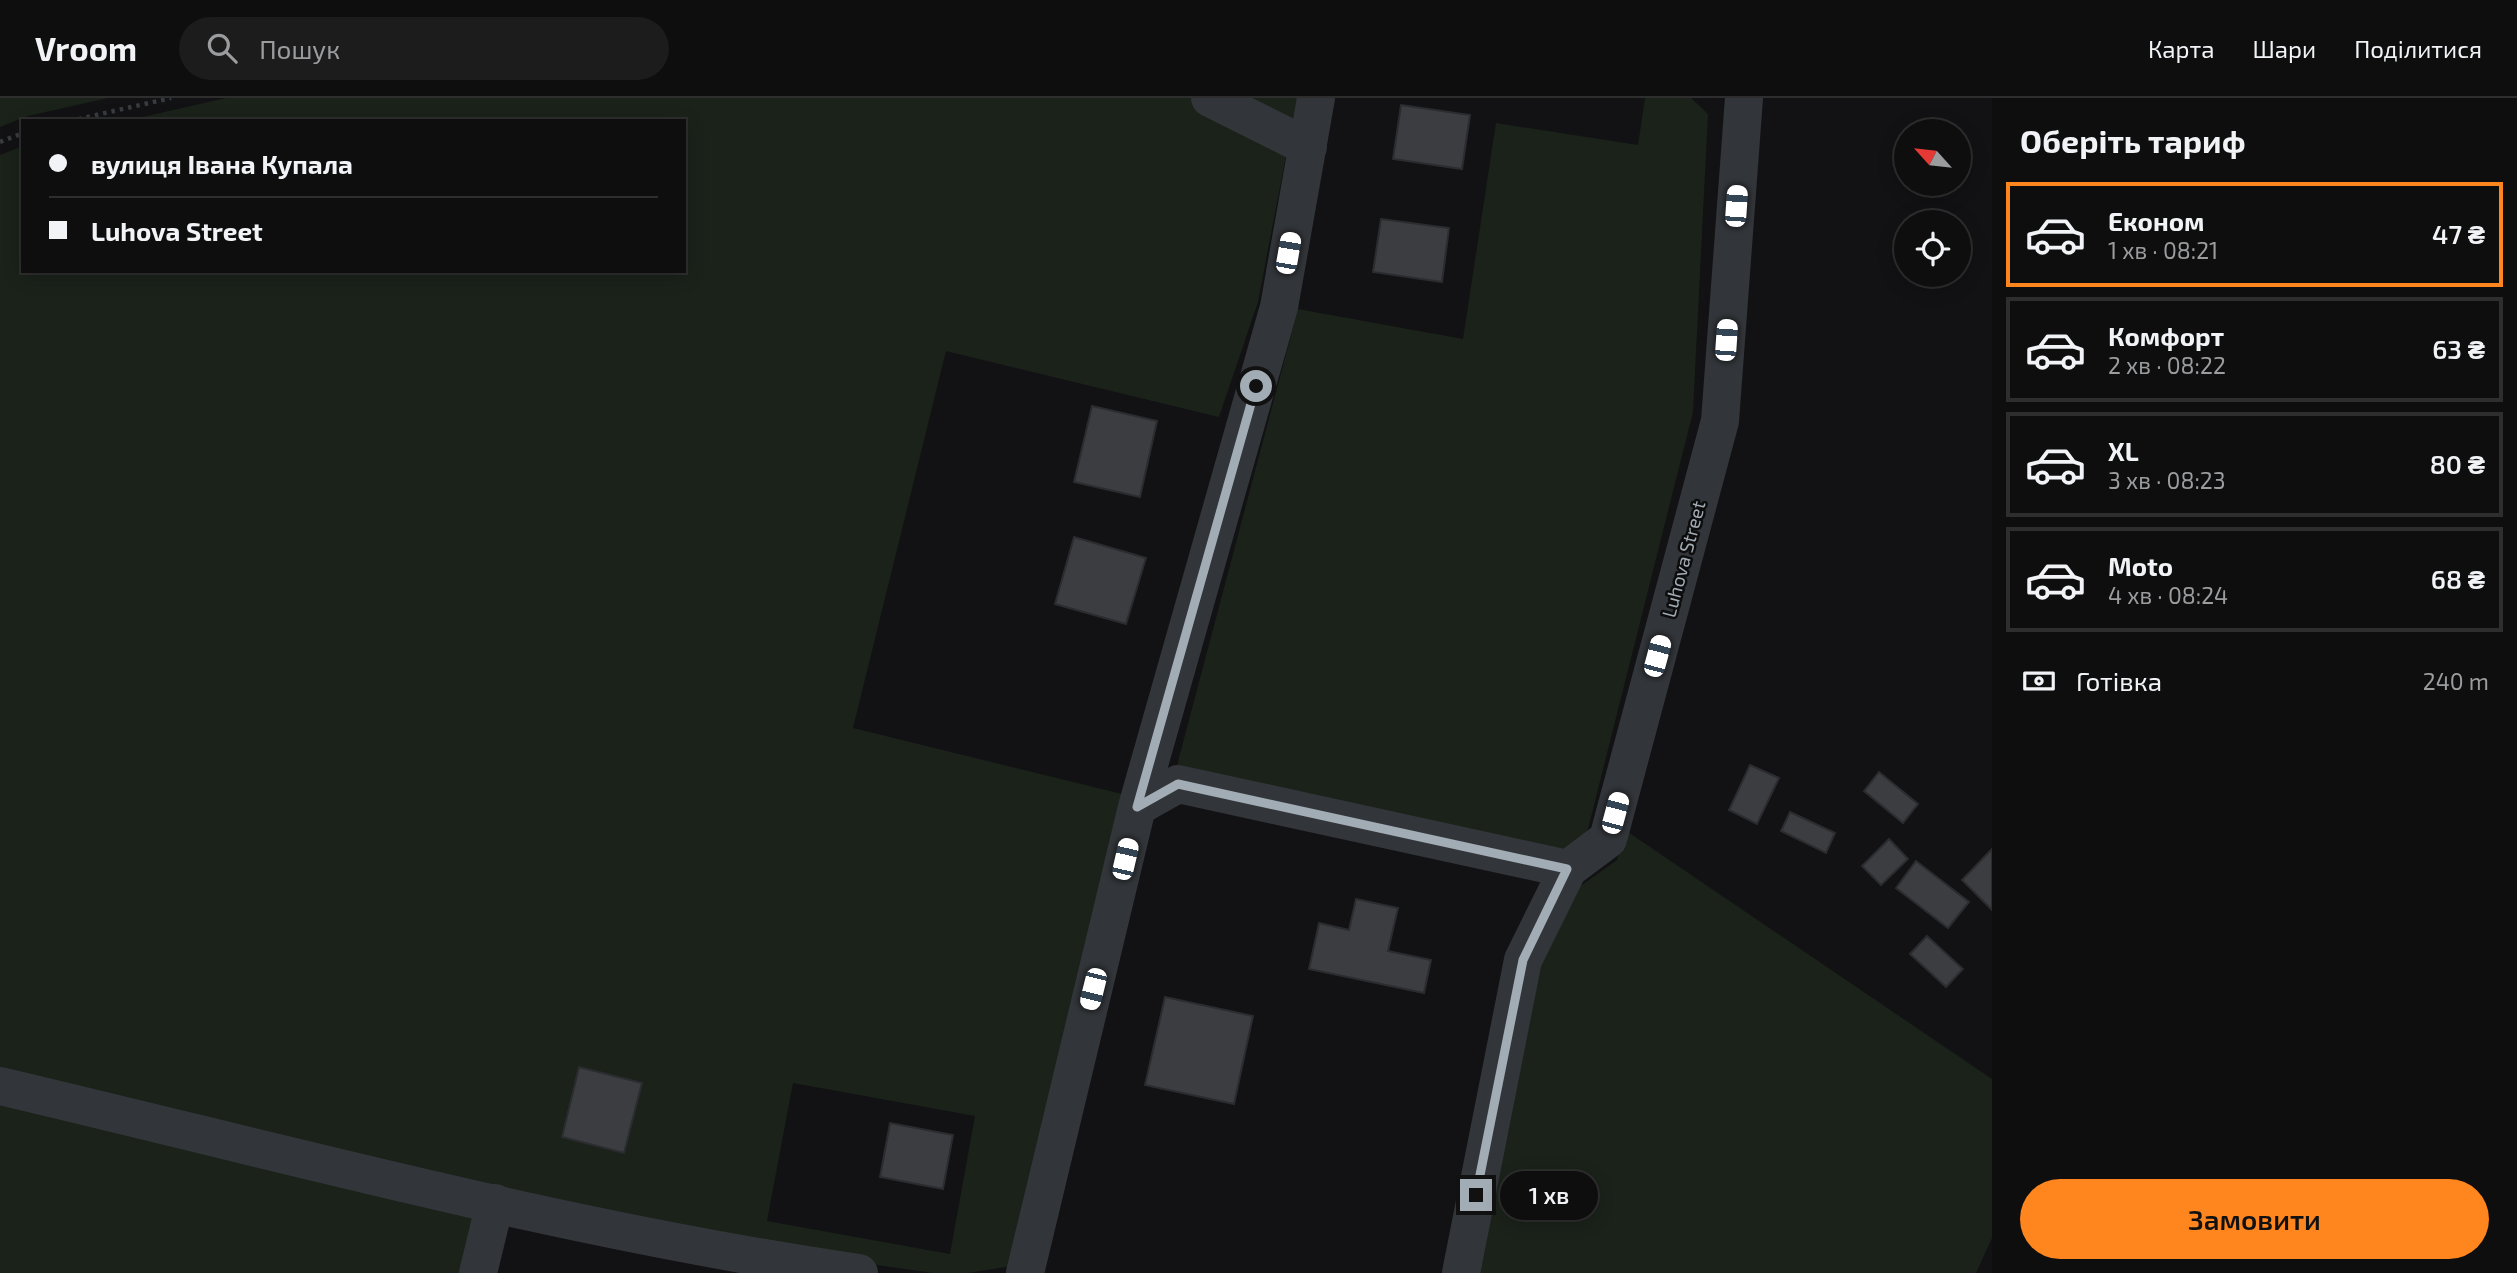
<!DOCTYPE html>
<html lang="uk">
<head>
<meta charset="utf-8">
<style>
	:root { --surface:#0e0e0f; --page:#1c1c1d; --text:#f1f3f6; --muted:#9b9c9e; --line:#2e2e2f; --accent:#ff861e }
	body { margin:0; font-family:"Exo 2",sans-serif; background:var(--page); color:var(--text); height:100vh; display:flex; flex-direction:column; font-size:26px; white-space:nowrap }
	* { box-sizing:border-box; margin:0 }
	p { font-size:23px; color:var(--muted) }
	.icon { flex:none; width:38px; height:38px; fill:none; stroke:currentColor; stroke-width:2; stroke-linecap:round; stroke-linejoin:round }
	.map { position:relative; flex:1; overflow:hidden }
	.details { display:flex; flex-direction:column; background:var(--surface); width:525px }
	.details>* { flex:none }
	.top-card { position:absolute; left:21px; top:21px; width:665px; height:154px; border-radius:0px; box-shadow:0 4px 18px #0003,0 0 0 2px var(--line); display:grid; align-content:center; height:154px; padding:0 28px; background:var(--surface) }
	.needle { width:46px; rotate:297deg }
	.fabs { position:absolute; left:1894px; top:21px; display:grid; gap:14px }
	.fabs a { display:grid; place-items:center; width:77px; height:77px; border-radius:50%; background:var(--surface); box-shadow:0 4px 18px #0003,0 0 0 2px var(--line); font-size:35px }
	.end { position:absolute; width:32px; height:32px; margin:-16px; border:9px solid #a2acb5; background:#111; box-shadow:0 0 0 4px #111 }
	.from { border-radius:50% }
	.bubble { position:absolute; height:49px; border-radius:24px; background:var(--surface); box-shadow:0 4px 18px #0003,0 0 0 2px var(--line); font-size:23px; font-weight:600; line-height:49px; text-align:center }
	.car { position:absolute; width:21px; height:42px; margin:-21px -10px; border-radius:9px; box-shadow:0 0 5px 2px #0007; background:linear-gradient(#fff 24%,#345 0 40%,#fff 0 76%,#345 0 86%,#fff 0) }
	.top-card b { display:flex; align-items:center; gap:24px; height:66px; font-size:26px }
	.top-card b+b { border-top:2px solid var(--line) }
	.top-card i { width:18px; height:18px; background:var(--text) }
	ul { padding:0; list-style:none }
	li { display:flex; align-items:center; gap:21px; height:105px; margin:0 14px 10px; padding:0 14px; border:4px solid var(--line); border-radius:0px }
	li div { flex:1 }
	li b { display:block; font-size:26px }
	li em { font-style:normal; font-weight:600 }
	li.selected { border-color:var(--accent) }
	li>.icon { width:63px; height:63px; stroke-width:1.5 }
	h2 { padding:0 28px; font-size:32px; line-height:84px }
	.pay { display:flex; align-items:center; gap:18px; height:77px; padding:0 28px; font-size:26px }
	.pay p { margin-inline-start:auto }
	.button { display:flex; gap:14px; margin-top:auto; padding:14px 28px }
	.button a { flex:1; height:80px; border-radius:42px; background:var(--accent); color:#111; font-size:28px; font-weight:600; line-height:80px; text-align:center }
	header { display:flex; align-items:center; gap:42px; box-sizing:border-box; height:98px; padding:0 35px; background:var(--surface); border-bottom:2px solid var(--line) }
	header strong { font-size:33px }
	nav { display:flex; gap:38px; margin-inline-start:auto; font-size:24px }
	.search { width:490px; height:63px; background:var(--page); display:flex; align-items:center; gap:18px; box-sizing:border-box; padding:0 24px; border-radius:38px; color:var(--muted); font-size:26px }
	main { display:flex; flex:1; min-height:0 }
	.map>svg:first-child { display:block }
	.green { fill:#1a221a; fill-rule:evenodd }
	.building { fill:#3c3d41; stroke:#2b2c30; stroke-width:2 }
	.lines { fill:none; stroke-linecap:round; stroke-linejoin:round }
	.path { stroke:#383c40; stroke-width:4.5; stroke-dasharray:3.5 5; stroke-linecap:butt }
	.minor { stroke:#323539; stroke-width:38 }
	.route { stroke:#a2acb5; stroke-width:9 }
	.labels { text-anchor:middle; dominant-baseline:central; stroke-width:5; stroke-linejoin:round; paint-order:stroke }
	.street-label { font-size:19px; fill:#a2acb5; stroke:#0d0d0e }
</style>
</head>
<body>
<header>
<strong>Vroom</strong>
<div class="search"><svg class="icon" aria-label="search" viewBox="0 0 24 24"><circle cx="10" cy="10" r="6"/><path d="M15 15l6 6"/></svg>Пошук</div>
<nav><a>Карта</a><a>Шари</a><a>Поділитися</a></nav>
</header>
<main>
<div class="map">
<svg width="1992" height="1175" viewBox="0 0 1992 1175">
	<rect width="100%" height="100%" fill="#121214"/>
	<path class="green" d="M0,0H108L28,18L0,29Z
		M226,0H1297L1258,204L1219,319L946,253L853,630L1126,697L1012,1168L968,1175H933L764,1151L0,977V57L23,48V173H684V23H125ZM793,985L975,1018L950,1156L767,1123Z
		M1645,0H1691L1708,16L1693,314L1587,735L1561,756L1176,671L1298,211L1463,241L1496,25L1638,47Z
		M1625,732L1992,981V1140L1976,1175H1476L1538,868L1579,789L1617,762Z
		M0,998L482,1113L468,1175H0Z"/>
	<path class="building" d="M1401,7L1470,17L1462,71L1393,61Z
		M1381,121L1449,130L1442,184L1373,174Z
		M1092,308L1157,323L1140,399L1074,384Z
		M1074,439L1146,460L1126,526L1055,506Z
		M1750,667L1779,680L1757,726L1729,712Z
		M1879,674L1918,706L1903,725L1864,693Z
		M1790,714L1835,735L1826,755L1781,733Z
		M1889,741L1908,761L1881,787L1862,768Z
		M1992,751V812L1962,782Z
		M1916,763L1969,804L1948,830L1896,790Z
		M1356,801L1398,810L1388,853L1431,862L1424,895L1309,871L1319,825L1349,832Z
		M1927,838L1963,871L1946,889L1910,856Z
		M1165,899L1253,918L1234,1006L1145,987Z
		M579,969L642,985L624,1055L562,1039Z
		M890,1025L953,1037L943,1091L880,1079Z"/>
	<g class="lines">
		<path class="path" d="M70,23L171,0
			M0,44L23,35"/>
		<path class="minor" d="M1210,0L1308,49
			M1137,709L1279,209L1316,0
			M0,988C285,1055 569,1133 859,1175
			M478,1175L495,1105
			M1025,1175L1137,709L1178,686L1568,771
			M1461,1175L1523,862L1568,771L1608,741L1720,323L1744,0"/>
	</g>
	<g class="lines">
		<path class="route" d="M1256,288L1137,709L1178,686L1567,771L1523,862L1476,1097"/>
	</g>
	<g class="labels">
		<g class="street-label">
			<text transform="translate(1683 461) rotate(-75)">Luhova Street</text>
		</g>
	</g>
</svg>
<div class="fabs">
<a><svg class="needle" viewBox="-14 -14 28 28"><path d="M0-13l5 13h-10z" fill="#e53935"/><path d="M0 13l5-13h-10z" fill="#9b9c9e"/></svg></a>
<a><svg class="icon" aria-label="locate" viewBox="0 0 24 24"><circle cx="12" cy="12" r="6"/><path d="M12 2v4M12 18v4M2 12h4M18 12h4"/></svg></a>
</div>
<i class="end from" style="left:1256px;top:288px"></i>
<i class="end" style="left:1476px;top:1097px"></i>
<div class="bubble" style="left:1500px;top:1073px;width:98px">1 хв</div>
<i class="car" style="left:1736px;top:108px;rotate:4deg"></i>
<i class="car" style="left:1288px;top:155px;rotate:10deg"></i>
<i class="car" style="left:1726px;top:242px;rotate:4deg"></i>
<i class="car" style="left:1657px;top:558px;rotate:15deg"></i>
<i class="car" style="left:1615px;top:715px;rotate:15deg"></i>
<i class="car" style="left:1125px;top:761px;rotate:13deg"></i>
<i class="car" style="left:1093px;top:891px;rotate:194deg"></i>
<div class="top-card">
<b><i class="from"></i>вулиця Івана Купала</b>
<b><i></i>Luhova Street</b>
</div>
</div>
<section class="details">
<h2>Оберіть тариф</h2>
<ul>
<li class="selected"><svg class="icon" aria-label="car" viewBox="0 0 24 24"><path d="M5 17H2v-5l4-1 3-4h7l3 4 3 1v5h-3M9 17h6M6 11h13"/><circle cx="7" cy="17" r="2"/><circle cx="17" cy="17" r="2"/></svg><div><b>Економ</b><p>1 хв · 08:21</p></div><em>47 ₴</em></li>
<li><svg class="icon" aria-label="car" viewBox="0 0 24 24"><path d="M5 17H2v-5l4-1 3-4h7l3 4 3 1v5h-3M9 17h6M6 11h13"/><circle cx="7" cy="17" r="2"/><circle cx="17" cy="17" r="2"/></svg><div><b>Комфорт</b><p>2 хв · 08:22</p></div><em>63 ₴</em></li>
<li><svg class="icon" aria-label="car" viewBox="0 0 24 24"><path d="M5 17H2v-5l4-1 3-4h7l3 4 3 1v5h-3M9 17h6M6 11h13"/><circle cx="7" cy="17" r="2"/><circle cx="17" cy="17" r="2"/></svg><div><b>XL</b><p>3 хв · 08:23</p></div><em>80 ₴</em></li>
<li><svg class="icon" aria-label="car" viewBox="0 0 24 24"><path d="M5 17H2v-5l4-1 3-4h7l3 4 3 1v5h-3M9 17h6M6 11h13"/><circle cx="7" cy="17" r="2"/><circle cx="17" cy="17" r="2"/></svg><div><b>Moto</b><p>4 хв · 08:24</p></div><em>68 ₴</em></li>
</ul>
<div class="pay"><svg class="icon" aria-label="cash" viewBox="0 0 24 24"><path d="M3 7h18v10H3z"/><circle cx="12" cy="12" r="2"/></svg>Готівка<p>240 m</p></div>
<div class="button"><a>Замовити</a></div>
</section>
</main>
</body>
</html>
